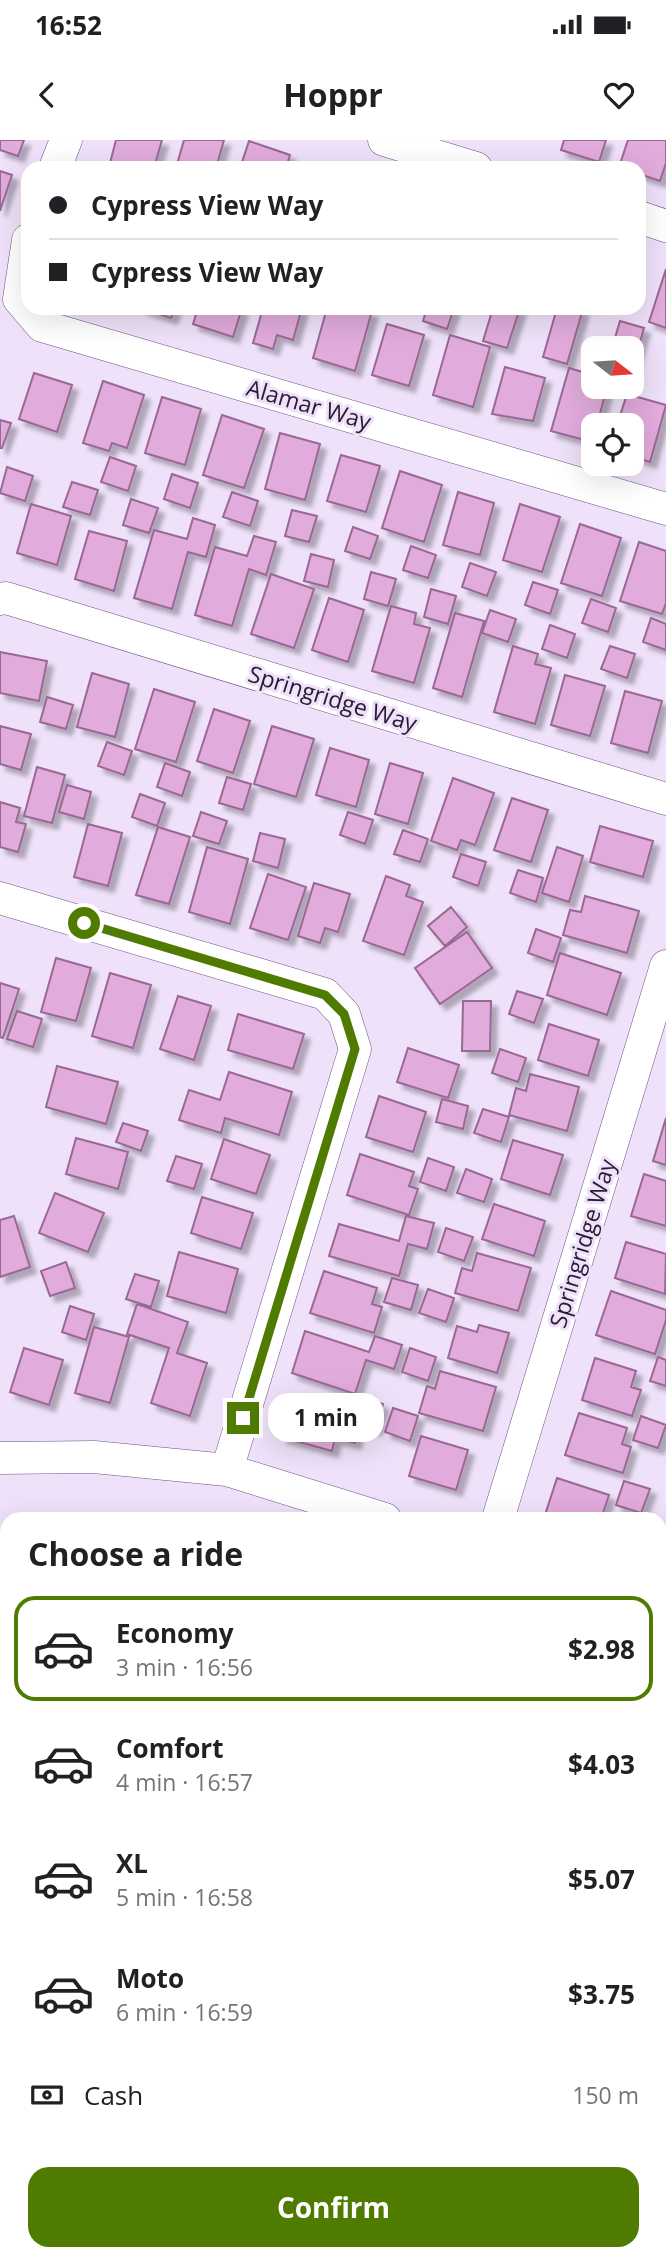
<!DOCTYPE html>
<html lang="en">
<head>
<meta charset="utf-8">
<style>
	:root { --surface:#fff; --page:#f6f6f6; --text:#202124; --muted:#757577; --line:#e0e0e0; --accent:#4f7c00 }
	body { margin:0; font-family:"Open Sans",sans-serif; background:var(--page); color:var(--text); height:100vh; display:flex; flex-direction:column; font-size:26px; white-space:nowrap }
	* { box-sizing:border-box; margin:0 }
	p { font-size:23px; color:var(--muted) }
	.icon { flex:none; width:38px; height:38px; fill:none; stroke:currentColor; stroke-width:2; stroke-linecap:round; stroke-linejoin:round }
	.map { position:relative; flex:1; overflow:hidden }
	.drawer { position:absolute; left:0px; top:1372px; width:667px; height:749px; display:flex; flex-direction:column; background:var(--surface); border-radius:21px 21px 0 0; box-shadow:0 7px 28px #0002 }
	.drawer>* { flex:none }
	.top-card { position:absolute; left:21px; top:21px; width:625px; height:154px; border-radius:21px; box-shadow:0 7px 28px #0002; display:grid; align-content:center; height:154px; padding:0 28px; background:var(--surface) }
	.needle { width:46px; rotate:107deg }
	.fabs { position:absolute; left:581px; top:196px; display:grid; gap:14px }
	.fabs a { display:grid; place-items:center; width:63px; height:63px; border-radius:14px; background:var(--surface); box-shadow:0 7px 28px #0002; font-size:35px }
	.end { position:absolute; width:32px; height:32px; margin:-16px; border:9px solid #4f7c00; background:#fff; box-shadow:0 0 0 4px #fff }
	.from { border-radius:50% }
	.bubble { position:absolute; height:49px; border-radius:21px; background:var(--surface); box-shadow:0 7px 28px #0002; font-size:23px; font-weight:700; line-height:49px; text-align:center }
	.top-card b { display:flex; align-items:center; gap:24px; height:66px; font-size:26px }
	.top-card b+b { border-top:2px solid var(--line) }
	.top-card i { width:18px; height:18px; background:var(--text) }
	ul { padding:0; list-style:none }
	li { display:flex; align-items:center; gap:21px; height:105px; margin:0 14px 10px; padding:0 14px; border:4px solid transparent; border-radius:21px }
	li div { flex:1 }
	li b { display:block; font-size:26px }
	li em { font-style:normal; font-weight:700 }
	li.active { border-color:var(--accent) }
	li>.icon { width:63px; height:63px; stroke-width:1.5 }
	h2 { padding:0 28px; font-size:32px; line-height:84px }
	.pay { display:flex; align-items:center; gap:18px; height:77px; padding:0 28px; font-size:26px }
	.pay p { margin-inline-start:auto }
	.cta { display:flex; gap:14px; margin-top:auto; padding:14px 28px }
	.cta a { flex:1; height:80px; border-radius:21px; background:var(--accent); color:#fff; font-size:28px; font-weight:700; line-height:80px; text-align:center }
	.status { display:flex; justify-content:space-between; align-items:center; height:49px; padding:0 35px; background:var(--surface); direction:ltr }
	.status svg { height:19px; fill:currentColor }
	header { display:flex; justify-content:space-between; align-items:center; height:91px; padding:0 28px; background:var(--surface); font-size:32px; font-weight:700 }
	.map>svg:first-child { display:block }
	.green { fill:#f6bdc3 }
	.building { fill:#e1abdb; stroke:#9a6794; stroke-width:2; filter:url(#shadow) }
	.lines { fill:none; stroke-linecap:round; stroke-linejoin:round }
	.minor-casing { stroke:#6f5085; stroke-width:33 }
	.minor { stroke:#fff; stroke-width:32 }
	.route { stroke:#4f7c00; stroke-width:9 }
	.labels { text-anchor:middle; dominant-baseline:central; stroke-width:6; stroke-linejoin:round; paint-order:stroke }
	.street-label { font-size:23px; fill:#281b32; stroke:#eee1f9 }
</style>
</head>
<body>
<div class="status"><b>16:52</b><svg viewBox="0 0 49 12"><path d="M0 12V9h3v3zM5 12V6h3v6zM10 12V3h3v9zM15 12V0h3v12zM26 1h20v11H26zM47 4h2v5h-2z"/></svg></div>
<header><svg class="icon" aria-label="back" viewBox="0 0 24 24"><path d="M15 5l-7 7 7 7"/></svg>Hoppr<svg class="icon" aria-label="heart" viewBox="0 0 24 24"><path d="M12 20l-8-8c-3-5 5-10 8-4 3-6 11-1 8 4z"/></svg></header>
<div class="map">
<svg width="666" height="2121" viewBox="0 0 666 2121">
	<defs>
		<filter id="shadow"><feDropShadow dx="6" dy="6" stdDeviation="2" flood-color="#0004"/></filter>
	</defs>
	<rect width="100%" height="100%" fill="#eee1f9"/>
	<path class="green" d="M660,1892L666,1894V2121H0V1937L7,1901V2114H660Z"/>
	<path class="building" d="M0,0H24L18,16L0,10Z
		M116,0H162L154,28L109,27Z
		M184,0H224L216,28H176Z
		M564,0H606L599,22L561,10Z
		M628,0H666V23L660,41L639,34V28L619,27Z
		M249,1L290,15L286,28H240Z
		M0,31L12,35L0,71Z
		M666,129V188L649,182Z
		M140,168H175L171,178Z
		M198,168H242L233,197L193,184Z
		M263,168H302L293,200L277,195L273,209L253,203Z
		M327,168L372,171L355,231L313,218Z
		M427,168H454L447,189L423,181Z
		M493,168H520L507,208L483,201Z
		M557,168L583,169L567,224L543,217Z
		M620,181L644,188L632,231V208H612Z
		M387,184L424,195L409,246L372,235Z
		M450,195L490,207L473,267L433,255Z
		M505,227L545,238L533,281L492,274Z
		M569,228L593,235V247H607L597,285H593L592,302L551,291Z
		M34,233L72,245L57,292L19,279Z
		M103,241L144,255L127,308L112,303L109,311L83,303Z
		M627,254L666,265L650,322L632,316V285H617Z
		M162,257L201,269L185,325L145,313Z
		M222,275L264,289L244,348L203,335Z
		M0,280L11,283L2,308H0Z
		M280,293L320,304L305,360L265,349Z
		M341,315L380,326L366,372L327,361Z
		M110,317L136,326L128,351L101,342Z
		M7,327L33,336L25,361L0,353Z
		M400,331L442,345L424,402L382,388Z
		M172,334L198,343L190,368L164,359Z
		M72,342L98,350L90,375L63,367Z
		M232,352L258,361L250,386L223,377Z
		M458,352L494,363L480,415L443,405Z
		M131,359L158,368L149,393L123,385Z
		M31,364L71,376L57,425L17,413Z
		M520,364L560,377L542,432L503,420Z
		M292,370L317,376L309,402L285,396Z
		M193,378L215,385L206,417L188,412L172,469L134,458L154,390L187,399Z
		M580,384L621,398L602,456L561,443Z
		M353,387L378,396L370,419L345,411Z
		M89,391L127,401L114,451L75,439Z
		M254,396L276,402L266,435L249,429L232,486L195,475L215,407L247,416Z
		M639,402L666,411V463L662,474L620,461Z
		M411,406L436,415L428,438L403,430Z
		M311,414L334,420L328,447L304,441Z
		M470,423L496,432L487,456L462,447Z
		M371,432L396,439L388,466L364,459Z
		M271,434L314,449L294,508L251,494Z
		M533,442L558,450L550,474L525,465Z
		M431,449L456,456L448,484L424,477Z
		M329,458L364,470L348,522L312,510Z
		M591,459L616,468L608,492L582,483Z
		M391,466L416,473L414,484L430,488L414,543L372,531Z
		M490,470L516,479L508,502L482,493Z
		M455,473L484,481L462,557L433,548Z
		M651,478L666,484V510L643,502Z
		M550,485L575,494L567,518L542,509Z
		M513,506L538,514L535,524L551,528L535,584L494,572Z
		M610,506L635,514L627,538L601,529Z
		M0,512L47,521L39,561L0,553Z
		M92,533L129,544L115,597L77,587Z
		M565,535L605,546L590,596L551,585Z
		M154,549L195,562L176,622L135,609Z
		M625,551L662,561L648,613L611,603Z
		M47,557L73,565L66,589L40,582Z
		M214,569L250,581L233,633L197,621Z
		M0,586L31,594L21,630L0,624Z
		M272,586L314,599L296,657L254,644Z
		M107,602L132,611L124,635L98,626Z
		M330,608L369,620L356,667L316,655Z
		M165,623L190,632L182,656L157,647Z
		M390,623L423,633L408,684L375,674Z
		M37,627L65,635L52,683L24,676Z
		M227,637L251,644L243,670L219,663Z
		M453,638L494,653L475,705L461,700L457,710L431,701Z
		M67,645L91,652L84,679L59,672Z
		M140,654L165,663L157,686L132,677Z
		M512,658L548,670L531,722L494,710Z
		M0,662L20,668L16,682L26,684L18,712L0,707Z
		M201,672L227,681L219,704L193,696Z
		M348,672L373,680L365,704L340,695Z
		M88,684L122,693L108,746L74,737Z
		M600,686L653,701L643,737L590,722Z
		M158,687L190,697L169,764L136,755Z
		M403,690L428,699L420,722L394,714Z
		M260,693L285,699L278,728L253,721Z
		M207,707L248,719L230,784L189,772Z
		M557,707L583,716L569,762L542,753Z
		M461,714L486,722L478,746L453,737Z
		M518,730L543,738L536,762L510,753Z
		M268,734L306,747L288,800L250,788Z
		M386,736L410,745L406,756L423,762L404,815L363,801Z
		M314,743L350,754L338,792L325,788L320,803L298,796Z
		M585,756L639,771L627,813L563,795L570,770L581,772Z
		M451,767L467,787L445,806L428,786Z
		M536,789L561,798L553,822L528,813Z
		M467,792L492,828L440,864L415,828Z
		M560,813L621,833L607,875L547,855Z
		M56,818L91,828L76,881L41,872Z
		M110,833L151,845L133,908L92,896Z
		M0,843L19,849L3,898L0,897Z
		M517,851L543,859L534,883L509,874Z
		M178,856L211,866L194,920L160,909Z
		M463,861H491L490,911H462Z
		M17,871L42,879L33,907L7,899Z
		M238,874L304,894L293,929L228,910Z
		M549,884L599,900L588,936L538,920Z
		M408,908L459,925L448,958L397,942Z
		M500,909L526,918L518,942L492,933Z
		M57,926L118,942L106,984L46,967Z
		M229,932L292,952L279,995L225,978L221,993L179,980L189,950L220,960Z
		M530,934L579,947L567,991L509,975L516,948L526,951Z
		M379,956L426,972L413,1012L366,997Z
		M442,959L468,966L463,989L436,982Z
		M483,969L509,977L501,1002L474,993Z
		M666,978V1025L653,1021Z
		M123,983L148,991L141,1011L116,1002Z
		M76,998L128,1012L118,1049L66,1034Z
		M224,999L270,1015L256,1054L211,1039Z
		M513,1000L563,1015L550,1055L501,1039Z
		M360,1014L414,1032L409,1046L418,1049L409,1075L347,1055Z
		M176,1016L202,1024L194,1049L167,1041Z
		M428,1018L454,1027L446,1051L420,1042Z
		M466,1029L492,1039L484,1062L457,1053Z
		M644,1034L666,1041V1086L631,1076Z
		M55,1053L104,1073L88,1112L39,1093Z
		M202,1057L253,1073L241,1109L191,1093Z
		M494,1064L545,1081L534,1116L482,1099Z
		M14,1076L30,1127L0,1137V1080Z
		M406,1076L434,1083L427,1109L408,1104L399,1136L329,1116L339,1084L399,1101Z
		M446,1088L473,1097L464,1121L438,1112Z
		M626,1102L666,1114L665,1154L615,1138Z
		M179,1112L238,1129L226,1173L167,1156Z
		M477,1113L531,1128L518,1171L455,1153L462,1128L472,1131Z
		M66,1122L75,1148L50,1156L41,1131Z
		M324,1131L377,1148L372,1164L382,1167L374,1193L310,1173Z
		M135,1134L159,1141L151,1167L126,1159Z
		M392,1138L418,1145L411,1170L384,1162Z
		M428,1149L454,1158L446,1182L419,1173Z
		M611,1151L666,1170V1180L655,1214L596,1195Z
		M137,1164L188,1182L177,1213L207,1223L190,1276L151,1263L169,1208L127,1194Z
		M70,1166L94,1174L86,1200L62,1192Z
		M479,1185L509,1193L497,1233L448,1218L457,1186L477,1192Z
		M94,1187L129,1197L110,1263L75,1253Z
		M305,1191L369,1212L375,1196L402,1205L394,1229L366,1220L355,1254L292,1233Z
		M24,1208L63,1220L49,1265L10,1252Z
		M410,1208L436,1217L428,1241L402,1232Z
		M658,1217L666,1220V1246L650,1241Z
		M595,1218L636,1231L631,1247L641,1250L632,1276L582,1260Z
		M440,1231L496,1247L483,1291L419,1273L427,1246L435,1249Z
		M357,1257L383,1264L376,1289L359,1284L355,1303L335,1298L332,1311L281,1297L290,1263L351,1280Z
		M393,1268L418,1276L410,1301L385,1292Z
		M579,1273L627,1288L622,1304L631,1307L623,1333L565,1315Z
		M641,1276L666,1285L658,1308L633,1300Z
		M421,1296L468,1310L456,1350L409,1336Z
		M557,1338L609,1355L601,1379H556L545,1375Z
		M624,1341L650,1349L641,1373L616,1365Z
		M0,1399L7,1400V1441L0,1440Z
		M660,1537L666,1539V1606L660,1604Z
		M0,1583H7V1646H0Z
		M660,1622L666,1624V1669L660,1667Z"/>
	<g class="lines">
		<defs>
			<path id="minor" d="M384,0L476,28
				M55,28L66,0
				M639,77L666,86
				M28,100L19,159L42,186L666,369
				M0,459L6,458L666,659
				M0,758L325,854L344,874L355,909L227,1330
				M0,1318L94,1317L227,1330L385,1379
				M498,1379L666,826
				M660,1482L666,1485
				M0,1771L7,1741"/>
		</defs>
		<use href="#minor" class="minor-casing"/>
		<use href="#minor" class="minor"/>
	</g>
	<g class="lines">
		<path class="route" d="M84,783L325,855L344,874L355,909L243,1278"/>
	</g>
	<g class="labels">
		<g class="street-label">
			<text transform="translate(309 264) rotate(16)">Alamar Way</text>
			<text transform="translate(333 558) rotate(17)">Springridge Way</text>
			<text transform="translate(582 1103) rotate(-73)">Springridge Way</text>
		</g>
	</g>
</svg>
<div class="fabs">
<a><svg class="needle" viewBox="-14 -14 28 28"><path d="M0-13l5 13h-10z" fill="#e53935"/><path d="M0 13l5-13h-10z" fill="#757577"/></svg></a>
<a><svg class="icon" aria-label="locate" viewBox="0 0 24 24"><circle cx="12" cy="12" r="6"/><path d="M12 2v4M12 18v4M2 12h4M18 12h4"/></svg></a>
</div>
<i class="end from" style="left:84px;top:783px"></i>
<i class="end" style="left:243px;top:1278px"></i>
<div class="bubble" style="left:268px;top:1253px;width:116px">1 min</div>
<div class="top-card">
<b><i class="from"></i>Cypress View Way</b>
<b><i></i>Cypress View Way</b>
</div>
<section class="drawer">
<h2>Choose a ride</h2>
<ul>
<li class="active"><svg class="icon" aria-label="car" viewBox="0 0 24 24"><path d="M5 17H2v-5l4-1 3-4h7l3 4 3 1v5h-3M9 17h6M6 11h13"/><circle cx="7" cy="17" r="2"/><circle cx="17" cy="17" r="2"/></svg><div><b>Economy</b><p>3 min · 16:56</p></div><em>$2.98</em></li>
<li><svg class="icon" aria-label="car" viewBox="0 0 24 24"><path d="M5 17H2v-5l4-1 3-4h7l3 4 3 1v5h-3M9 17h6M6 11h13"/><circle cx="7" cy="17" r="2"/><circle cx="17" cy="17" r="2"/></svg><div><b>Comfort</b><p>4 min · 16:57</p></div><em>$4.03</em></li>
<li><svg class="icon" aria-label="car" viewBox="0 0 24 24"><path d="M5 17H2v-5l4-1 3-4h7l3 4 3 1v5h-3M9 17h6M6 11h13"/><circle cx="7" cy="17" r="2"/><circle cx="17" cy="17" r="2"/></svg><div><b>XL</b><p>5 min · 16:58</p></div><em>$5.07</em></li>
<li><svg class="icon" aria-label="car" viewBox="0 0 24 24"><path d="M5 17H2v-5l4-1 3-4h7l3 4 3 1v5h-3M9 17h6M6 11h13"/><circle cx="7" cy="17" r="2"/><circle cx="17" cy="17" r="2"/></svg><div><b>Moto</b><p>6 min · 16:59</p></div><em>$3.75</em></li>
</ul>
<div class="pay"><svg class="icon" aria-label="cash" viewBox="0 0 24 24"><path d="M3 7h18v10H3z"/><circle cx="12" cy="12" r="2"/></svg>Cash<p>150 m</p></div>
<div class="cta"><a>Confirm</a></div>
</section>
</div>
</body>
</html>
